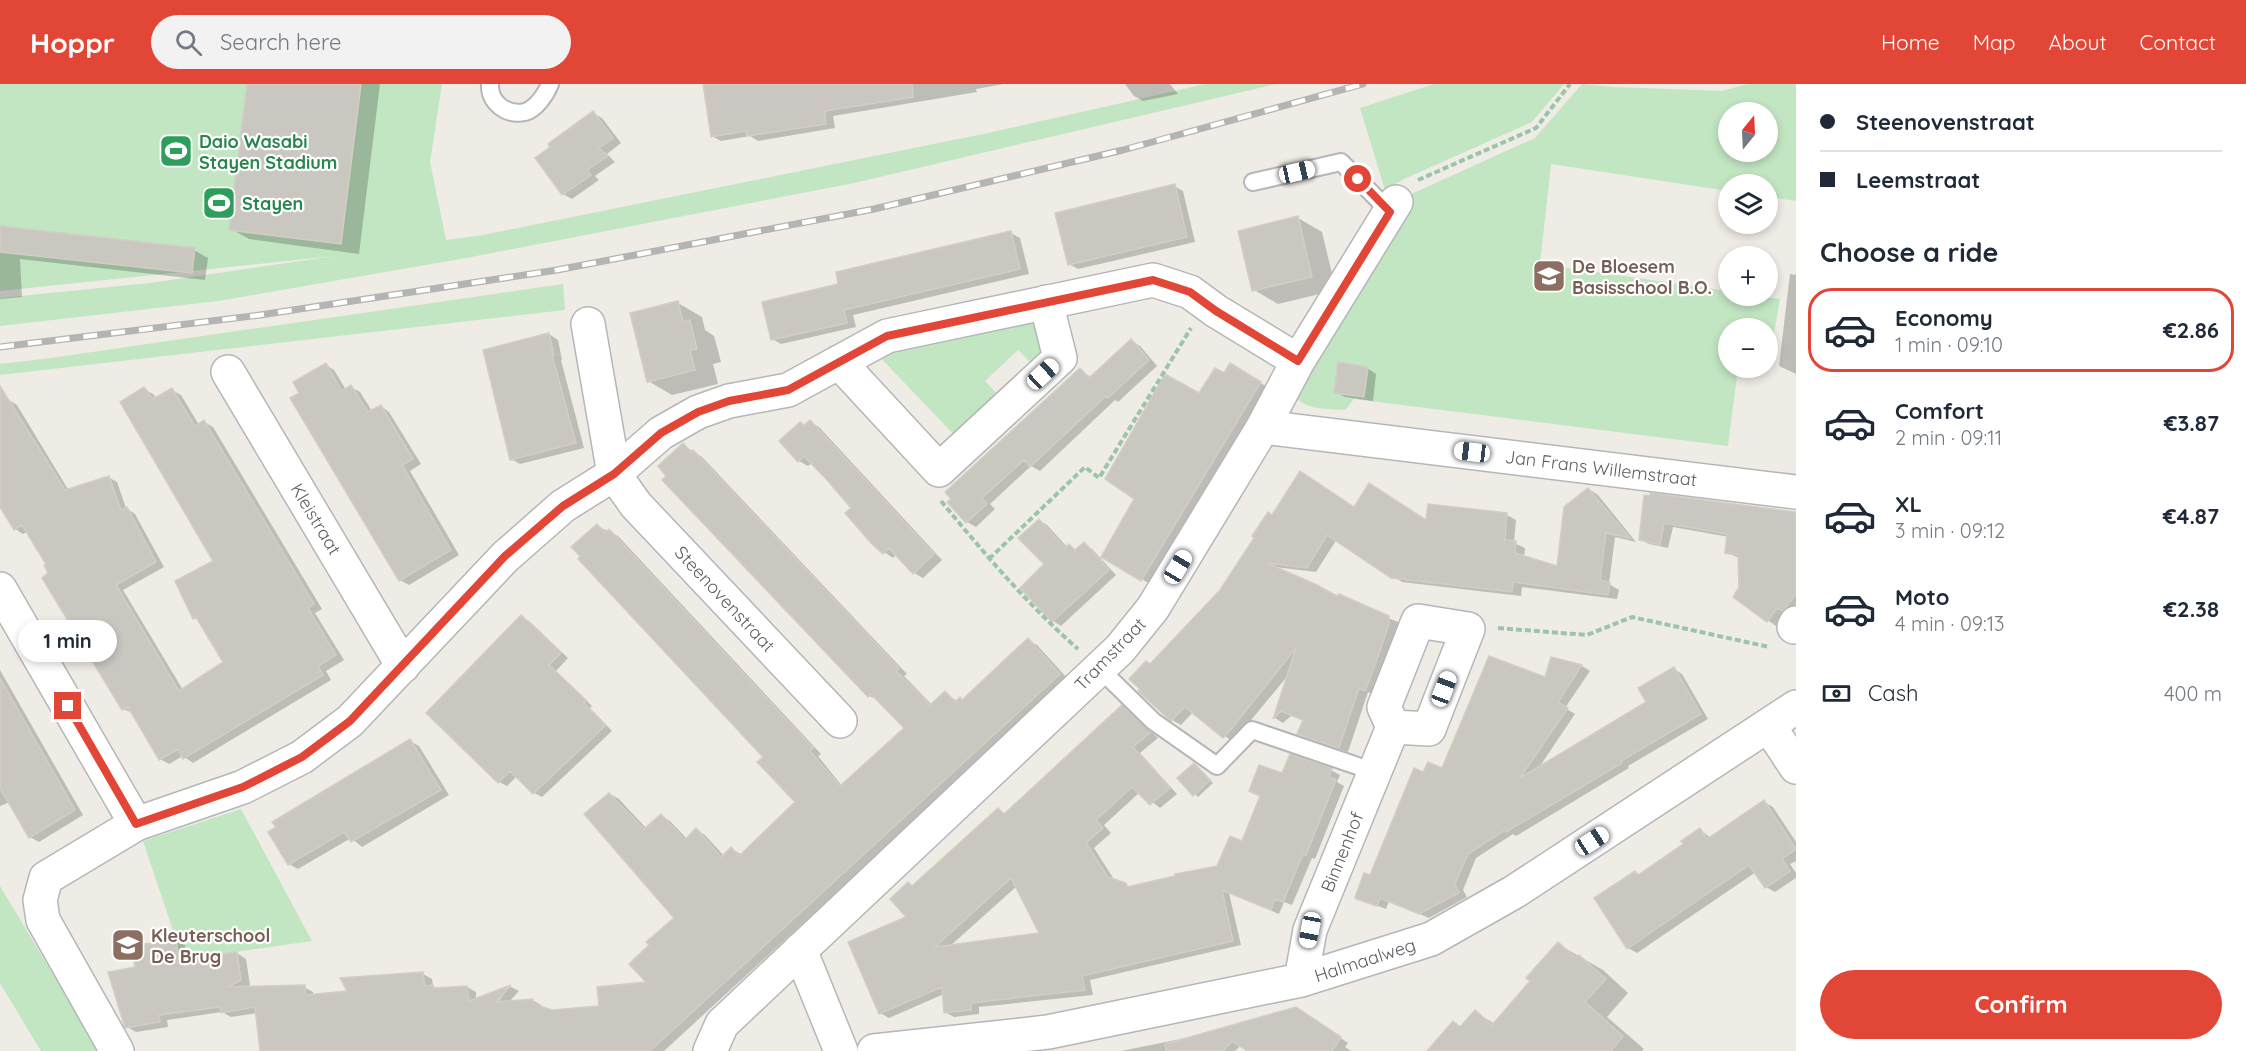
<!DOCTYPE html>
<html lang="en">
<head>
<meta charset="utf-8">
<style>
	:root { --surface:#fff; --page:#f2f2f3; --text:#1f2937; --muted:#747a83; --line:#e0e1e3; --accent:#e24636 }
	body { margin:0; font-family:Quicksand,sans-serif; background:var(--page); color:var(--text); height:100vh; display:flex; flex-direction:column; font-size:22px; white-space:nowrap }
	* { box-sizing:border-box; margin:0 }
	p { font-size:20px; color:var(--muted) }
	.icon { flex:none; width:33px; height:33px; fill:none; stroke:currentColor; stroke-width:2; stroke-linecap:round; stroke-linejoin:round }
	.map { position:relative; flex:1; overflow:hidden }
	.sheet { display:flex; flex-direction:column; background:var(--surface); width:450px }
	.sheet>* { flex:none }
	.banner { display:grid; align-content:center; height:132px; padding:0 24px; background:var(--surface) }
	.needle { width:39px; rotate:18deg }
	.buttons { position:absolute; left:1718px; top:18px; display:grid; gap:12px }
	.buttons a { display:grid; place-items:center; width:60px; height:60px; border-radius:50%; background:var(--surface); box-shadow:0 3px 9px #0003; font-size:30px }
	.end { position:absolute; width:27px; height:27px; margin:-14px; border:8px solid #e24636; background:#fff; box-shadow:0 0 0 3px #fff }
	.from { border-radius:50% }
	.bubble { position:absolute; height:42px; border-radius:21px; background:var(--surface); box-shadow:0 3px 9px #0003; font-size:20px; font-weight:700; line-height:42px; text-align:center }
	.car { position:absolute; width:18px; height:36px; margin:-18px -9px; border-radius:8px; box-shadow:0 0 4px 2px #0007; background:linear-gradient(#fff 24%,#345 0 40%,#fff 0 76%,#345 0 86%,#fff 0) }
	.banner b { display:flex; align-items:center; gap:21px; height:57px; font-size:22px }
	.banner b+b { border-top:2px solid var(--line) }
	.banner i { width:15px; height:15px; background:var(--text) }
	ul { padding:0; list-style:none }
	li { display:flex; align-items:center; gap:18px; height:84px; margin:0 12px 9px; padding:0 12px; border:3px solid transparent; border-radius:24px }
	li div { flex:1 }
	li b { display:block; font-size:22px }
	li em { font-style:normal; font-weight:700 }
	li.on { border-color:var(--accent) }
	li>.icon { width:54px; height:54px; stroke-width:1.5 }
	h2 { padding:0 24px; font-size:27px; line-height:72px }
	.pay { display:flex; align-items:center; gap:15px; height:66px; padding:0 24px; font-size:22px }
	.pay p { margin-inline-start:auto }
	.primary-button { display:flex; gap:12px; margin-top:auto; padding:12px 24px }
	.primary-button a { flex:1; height:69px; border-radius:36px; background:var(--accent); color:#fff; font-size:24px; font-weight:700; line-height:69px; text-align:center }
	header { display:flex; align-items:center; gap:36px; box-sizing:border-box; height:84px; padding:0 30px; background:var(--accent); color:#fff }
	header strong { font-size:28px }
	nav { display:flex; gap:33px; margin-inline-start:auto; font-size:21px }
	.search { width:420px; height:54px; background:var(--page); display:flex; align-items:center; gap:15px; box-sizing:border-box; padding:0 21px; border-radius:33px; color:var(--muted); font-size:22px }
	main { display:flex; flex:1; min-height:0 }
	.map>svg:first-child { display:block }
	.green { fill:#c2e5c2; fill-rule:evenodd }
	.shadow { fill:#0003; fill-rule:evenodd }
	.building { fill:#cac7c1; stroke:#d2cec3; stroke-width:1.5; fill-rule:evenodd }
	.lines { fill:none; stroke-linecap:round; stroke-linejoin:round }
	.lane-casing { stroke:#b5b6bb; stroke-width:20 }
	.street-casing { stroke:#b5b6bb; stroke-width:36 }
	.secondary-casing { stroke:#b3b6bb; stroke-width:36 }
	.path { stroke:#9bc5a8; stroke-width:4; stroke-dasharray:6 3; stroke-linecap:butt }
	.lane { stroke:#fff; stroke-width:16 }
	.street { stroke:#fff; stroke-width:33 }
	.secondary { stroke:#fff; stroke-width:33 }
	.rail-casing { stroke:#b3b4b4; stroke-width:7 }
	.rail { stroke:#fff; stroke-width:4.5; stroke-dasharray:14; stroke-linecap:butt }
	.route { stroke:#e24636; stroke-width:8 }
	.labels { text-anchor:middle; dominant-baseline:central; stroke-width:4.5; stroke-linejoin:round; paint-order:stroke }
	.leisure-label { font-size:18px; font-weight:bold; fill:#27864d; stroke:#fff; text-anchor:start }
	.education-label { font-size:18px; font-weight:bold; fill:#785e54; stroke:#fff; text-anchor:start }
	.street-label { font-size:18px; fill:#5c6064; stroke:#fff }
</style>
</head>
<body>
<header>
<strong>Hoppr</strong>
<div class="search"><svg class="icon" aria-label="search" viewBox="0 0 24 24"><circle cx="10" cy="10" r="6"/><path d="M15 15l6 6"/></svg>Search here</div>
<nav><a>Home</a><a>Map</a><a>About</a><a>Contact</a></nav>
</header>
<main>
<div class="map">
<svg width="1796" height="967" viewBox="0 0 1796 967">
	<rect width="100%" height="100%" fill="#eeece4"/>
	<path class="green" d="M0,0H442L430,78L446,156L483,151L988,49L1206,0H1276L854,99L466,174L218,217L0,242V214L150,199L334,172L0,207Z
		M1434,0H1564L1532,38L1404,95L1385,106L1360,24Z
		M1582,0L1614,3L1722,7L1748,0H1796V117L1767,113V100H1728V107L1551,80L1540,180L1728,207V212H1756L1780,215L1769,277H1767V244H1728V284H1738L1728,362L1354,315L1345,326C1326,325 1308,326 1293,312L1409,111L1535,54ZM1728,28H1767V68H1728Z
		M563,200L565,226L0,291V280L51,274Z
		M1021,230L1043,240L1050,267L1034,282L1018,266L985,297L1000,313L957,354L878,271Z
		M241,725L312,857L179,876L176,855L143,757Z
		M0,802L99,967H41L0,899Z"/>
	<path class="shadow" d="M249,0H380L359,170L249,155L231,145Z
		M705,0H1004L976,5L977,8L833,32L835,44L758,57L750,52L721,57L712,52Z
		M1125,0H1170L1178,10L1143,17L1134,12Z
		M593,29L602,34L621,59L607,70L615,78L595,92L599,96L572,115L563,110Z
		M1174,102L1183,107L1195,158L1078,185L1069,180Z
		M1298,134L1322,148L1336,206L1278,220L1254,206Z
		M0,143L194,166L208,174L205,196L20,175L22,213L0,215Z
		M1011,149L1020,154L1029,190L853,231L856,243L781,260L772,255L840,201Z
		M1790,190L1796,191V290L1779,282Z
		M678,219L702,233L705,246L714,252L721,278L713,280L718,300L672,311L648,297Z
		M549,250L558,256L562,276H561L584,364L520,380L511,375Z
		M1131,257L1140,262L1157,282L1118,318L1115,316L1040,387L1031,382L990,420L995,425L976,443L967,438L949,418L1080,286L1091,293Z
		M326,281L334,286L346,306L351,303L360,308L372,327L381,322L389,328L421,380L410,387L459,471L409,501L400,496L301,309Z
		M1230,281L1269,304L1150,500L1103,472L1199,311L1225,291Z
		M1367,284L1376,290L1373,317L1345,313L1336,308Z
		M144,305L153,310L157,315L172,306L181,311L199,341L204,338L213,343L322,525L315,529L344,576L326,587L331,596L193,679L183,672L169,680L160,675L133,629L123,625L50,490L48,480L28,447L23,450L15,445L0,420V321L9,316L17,321L69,407L108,393L117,398L126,424L135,430L164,483L123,506L183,606L225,578L201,538L194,534L215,477Z
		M810,338L819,343L942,476L923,494L914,489L897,470L893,474L884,468L853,424L812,379L808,382L799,377L781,357Z
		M683,361L702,373L907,590L904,592L932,621L945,609L957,617L960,615L964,617L1028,556L1037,561L1068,595L664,967H262L257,929L231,933L222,928L167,936L168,943L136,948L127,943L137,884L176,856L185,861L187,876L237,869L246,875L250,901L244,904L304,903L313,908L314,912L349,909L423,890L432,895L433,902L438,905L467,903L476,908V915L511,903L519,907L509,918L532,916L541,921L542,924L552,928L601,924L649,899L676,834L610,710L619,715L646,744L661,732L670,737L687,755L697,746L705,751L724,772L732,765L742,771L797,718L597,442L618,452L821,670L818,672L842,702L906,644L879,616L869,612ZM498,913H502L492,924Z
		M1589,405L1598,411L1636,458L1615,453L1609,500L1619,506L1617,515L1522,503L1521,512L1402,498L1337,455L1316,488L1275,483L1338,514L1398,538V546L1374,611L1368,608L1348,668L1308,655L1299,650L1304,637L1291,632L1283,639L1275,634L1290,589L1233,658L1193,628L1181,641L1172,636L1151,581L1221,507L1273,432L1355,424L1427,438L1507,431L1516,436L1514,459L1525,464L1524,473L1558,484Z
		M1657,411L1796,430V526L1786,528L1776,542L1735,513L1740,504V474L1727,469L1729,453L1673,443L1668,464L1649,460L1641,456L1646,412Z
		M1039,436L1047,441L1067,463L1069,462L1077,466L1084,460L1092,465L1116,491L1061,542L1053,537Z
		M521,533L529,537L568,574L556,587L592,622L590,624L612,647L542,713L534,709L517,692L507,702L499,698Z
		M1552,575L1582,582L1590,587L1565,624L1575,630L1538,685L1648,619L1674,585L1682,590L1708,635L1628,682L1629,684L1516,752L1513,750L1476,774L1463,806L1467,813L1429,834L1389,817L1386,825L1357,814L1371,793L1424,690L1443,686L1546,595Z
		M0,586L83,731L39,758L30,753L10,718L0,722Z
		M1122,623L1131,628L1158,654L1140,669L1177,710L1160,724L1140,708L1104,741L1111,749L1094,764L1115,797L1131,803L1218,783L1243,759L1283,691L1331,686L1340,691L1337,698L1344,702L1315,775L1312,774L1292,821L1284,818L1279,830L1229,809L1241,861L1090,896L1093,911L979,923V930L954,933L945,928L944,910L889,934L880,929L909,834L913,802L998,726L1006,730ZM1017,802L1042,850L949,863Z
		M410,657L419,662L449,711L362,763L351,754L298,785L289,780Z
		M1194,680L1213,699L1198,713L1179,694Z
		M1764,718L1773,723L1796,758V777L1790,780L1796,789V794L1775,808L1766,803L1756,788L1637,869L1628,864L1635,789L1640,791L1685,760L1700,746L1711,754Z
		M1558,860L1603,886L1628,909L1607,933L1644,965L1642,967H1429L1453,939L1462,943L1475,928L1495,940L1532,897Z
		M1305,930L1348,959L1345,963L1351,967H1250L1241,961L1235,967H1121Z"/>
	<path class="building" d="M247,0H361L341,160L229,146Z
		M703,0H912L913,13L825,27L826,40L747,52L746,47L711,53Z
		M593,27L613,54L599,64L608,72L587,86L591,91L562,111L535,74L550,63L548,60Z
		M1175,100L1187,153L1068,181L1055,129Z
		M1298,132L1312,193L1252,207L1238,147Z
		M0,142L195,164L192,189L0,168Z
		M1011,147L1020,185L844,226L847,239L771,256L762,218L838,200L836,188Z
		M678,217L683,238L690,236L697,265L690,266L695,286L647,298L630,229Z
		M549,249L554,271H552L576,359L510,376L483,266Z
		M1131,255L1149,276L1108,314L1106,312L1030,383L1024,376L982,414L987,420L966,439L947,418L951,415L945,408L1080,284L1089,294Z
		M1338,278L1368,283L1364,313L1334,309Z
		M326,279L342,307L351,301L368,328L381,321L413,375L402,381L451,466L399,497L290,314L299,309L293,298Z
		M1230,279L1261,298L1141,497L1101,473L1134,415L1105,395L1165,290L1199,309L1215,284L1224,289Z
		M0,302L65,406L109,392L121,426L127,423L156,478L116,501L179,607L223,578L196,533L193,535L175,497L213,477L120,318L144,303L153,315L172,304L195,342L204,336L314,520L308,524L336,571L318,582L323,591L183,675L178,665L159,676L128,623L122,626L42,494L48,489L44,481L46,480L22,441L14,446L0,423Z
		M810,336L934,470L913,490L889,464L883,470L871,459L845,429L851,424L828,397L804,372L798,378L779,357L800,338L804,341Z
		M683,359L691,368L693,366L768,445L899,584L896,587L930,621L945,607L955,618L960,613L962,616L1028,554L1060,590L650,967H260L255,923L221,929L220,923L159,931L160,938L125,944L108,888L135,883L131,862L176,855L179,876L237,868L241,896L228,903L305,901L306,911L347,907L340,894L423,888L425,902L433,901V904L467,902L469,917L511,901L496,918L533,915V920L552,926L599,922L597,903L646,898L629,880L649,861L646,858L674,834L584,730L609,709L644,745L661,730L685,756L696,744L721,773L731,763L739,772L795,718L757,678L763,673L578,475L580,472L571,463L597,440L605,449L609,445L813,664L810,667L840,702L904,644L871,610L868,613L662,396L666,392L658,382Z
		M1300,387L1354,423L1369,399L1426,436L1428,420L1507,429L1505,456L1516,457L1515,469L1557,482L1564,423L1588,404L1630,454L1606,449L1600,496L1610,499L1608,511L1513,498L1512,508L1391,494L1327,451L1307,484L1267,479L1317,501L1337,512L1339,510L1389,532V540L1375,581L1365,607L1359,604L1339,664L1297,650L1303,636L1281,627L1273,635L1296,564L1232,644L1223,654L1185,623L1171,637L1138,607L1140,605L1129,595L1146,577L1150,580L1220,506L1254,454L1252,452L1268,428L1272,431Z
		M1650,409L1796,428V510L1786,523L1782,527L1777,524L1767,538L1733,513L1739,503L1738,471L1725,469L1727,450L1664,439L1660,461L1639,456L1644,411L1650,412Z
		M1039,435L1065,464L1069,460L1075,466L1084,458L1109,486L1052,538L1020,504L1044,480L1018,454Z
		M521,531L561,569L549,581L586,616L584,619L605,642L533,710L510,687L498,699L426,629Z
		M1489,572L1545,593L1551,573L1582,581L1558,618L1568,624L1520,694L1646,618L1638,604L1674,583L1701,630L1621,677L1622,679L1506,748L1505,746L1468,770L1455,800L1459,809L1419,830L1380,814L1377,822L1356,815L1355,813L1364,789L1370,791L1414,684L1423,688L1428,678L1442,684Z
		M0,594L75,726L29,754L0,704Z
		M1122,621L1151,648L1133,663L1170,704L1150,721L1132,703L1096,736L1103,744L1086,759L1108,793L1126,799L1127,803L1175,792V790L1217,782L1230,752L1242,757L1260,712L1249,707L1259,681L1282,689L1290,670L1332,684L1329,693L1336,696L1306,771L1303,770L1283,818L1275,815L1271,826L1222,806L1233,857L1082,892L1085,906L971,919V926L944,929L942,903L879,930L848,858L906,833L890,815L908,798L912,802L998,724L1004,730ZM1011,794L1039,849L935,863Z
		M410,655L441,706L351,758L344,748L288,781L268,748L276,743L272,738Z
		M1194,679L1210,696L1193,712L1177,694Z
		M1764,716L1796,765L1782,775L1790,787L1765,804L1749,781L1627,865L1594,814L1635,787L1638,791L1683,760L1681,757L1700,744L1707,755Z
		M1558,858L1576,874L1579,871L1606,895L1585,918L1623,952L1611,967H1427L1453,937L1460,943L1475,926L1492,941L1530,897L1526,894Z
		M1296,923L1341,953L1332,967H1247L1232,957L1223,967H1166L1165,960Z"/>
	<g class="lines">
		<defs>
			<path id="lane" d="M490,0C489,19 507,32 525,28C536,25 546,10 550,0
				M1253,98L1341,78L1390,128
				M1099,584L1153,637L1217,682L1252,646L1375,688"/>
			<path id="street" d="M588,240L614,390L636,421L840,637
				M839,278L939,386L1060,274L1046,218
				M228,288L403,582
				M1263,343L1796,408
				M0,505L136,740
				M1794,543L1796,539
				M1769,642L1796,683
				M800,866L841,967
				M1301,896L1310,846L1393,643L1429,645L1468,545L1418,537L1384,623L1393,643
				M117,967L43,836L40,816L46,794L136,740L243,703L302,673L350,637L505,473L563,422L614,390L661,349L698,328L729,317L788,306L887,252L1153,196L1190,208L1216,227L1298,277
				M710,967L722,940L1120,565L1153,524L1263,343L1298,277L1396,118"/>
			<path id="secondary" d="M874,967L1048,948L1301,896L1431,855L1514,808L1796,623"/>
		</defs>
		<use href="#lane" class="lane-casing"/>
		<use href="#street" class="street-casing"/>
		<use href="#secondary" class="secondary-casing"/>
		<path class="path" d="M1418,96L1536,44L1570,0
			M941,417C984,469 1027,520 1078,565
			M989,475L1085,383L1099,394L1191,244
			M1498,544L1587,551L1632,533L1769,563"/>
		<use href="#lane" class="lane"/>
		<use href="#street" class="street"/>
		<use href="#secondary" class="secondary"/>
		<defs>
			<path id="rail" d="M0,263L260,231L557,186L874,125L1123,66L1363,0"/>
		</defs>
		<use href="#rail" class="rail-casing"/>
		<use href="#rail" class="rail"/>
	</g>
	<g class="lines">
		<path class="route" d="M68,622L136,740L243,703L302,673L350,637L505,472L563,422L614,390L661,349L698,328L729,317L788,306L887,252L1153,196L1190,208L1216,227L1298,277L1390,128L1358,95"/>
	</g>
	<defs>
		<symbol id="stadium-square" viewBox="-11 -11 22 22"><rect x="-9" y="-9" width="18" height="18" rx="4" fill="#2e9e5b" stroke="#fff"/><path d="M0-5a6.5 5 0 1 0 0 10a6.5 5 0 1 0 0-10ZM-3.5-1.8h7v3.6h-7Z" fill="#fff"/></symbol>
		<symbol id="school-square" viewBox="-11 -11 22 22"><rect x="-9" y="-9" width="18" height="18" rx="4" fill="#8d6e63" stroke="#fff"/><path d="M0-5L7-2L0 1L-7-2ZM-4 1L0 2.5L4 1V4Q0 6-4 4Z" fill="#fff"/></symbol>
	</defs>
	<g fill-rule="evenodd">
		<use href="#stadium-square" x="157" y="48" width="38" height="38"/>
		<use href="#stadium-square" x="200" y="100" width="38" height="38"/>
		<use href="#school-square" x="1530" y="173" width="38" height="38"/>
		<use href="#school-square" x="109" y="842" width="38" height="38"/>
	</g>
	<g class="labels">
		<g class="leisure-label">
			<text x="199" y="57">Daio Wasabi<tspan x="199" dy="21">Stayen Stadium</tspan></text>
			<text x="242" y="119">Stayen</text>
		</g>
		<g class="education-label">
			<text x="1572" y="182">De Bloesem<tspan x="1572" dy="21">Basisschool B.O.</tspan></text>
			<text x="151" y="851">Kleuterschool<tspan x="151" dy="21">De Brug</tspan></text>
		</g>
		<g class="street-label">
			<text transform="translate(1601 384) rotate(7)">Jan Frans Willemstraat</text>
			<text transform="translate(316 435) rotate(59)">Kleistraat</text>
			<text transform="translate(725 515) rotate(47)">Steenovenstraat</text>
			<text transform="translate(1110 570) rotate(-46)">Tramstraat</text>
			<text transform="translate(1342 768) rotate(-68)">Binnenhof</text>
			<text transform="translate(1365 876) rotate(-18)">Halmaalweg</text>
		</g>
	</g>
</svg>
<div class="buttons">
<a><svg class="needle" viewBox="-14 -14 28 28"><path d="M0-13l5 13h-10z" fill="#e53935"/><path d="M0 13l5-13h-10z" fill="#747a83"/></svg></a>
<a><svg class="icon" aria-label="layers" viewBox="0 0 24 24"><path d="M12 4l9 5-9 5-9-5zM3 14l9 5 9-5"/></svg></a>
<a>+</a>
<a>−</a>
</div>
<i class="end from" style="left:1358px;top:95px"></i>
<i class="end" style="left:68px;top:622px"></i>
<div class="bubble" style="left:18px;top:536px;width:99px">1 min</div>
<i class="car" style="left:1297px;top:88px;rotate:77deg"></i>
<i class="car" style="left:1043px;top:290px;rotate:47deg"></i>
<i class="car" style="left:1472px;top:368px;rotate:277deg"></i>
<i class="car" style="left:1178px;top:483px;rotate:31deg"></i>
<i class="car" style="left:1444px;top:605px;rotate:21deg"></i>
<i class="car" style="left:1592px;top:757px;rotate:57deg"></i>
<i class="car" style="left:1310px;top:846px;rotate:191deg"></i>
</div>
<section class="sheet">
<div class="banner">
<b><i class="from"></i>Steenovenstraat</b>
<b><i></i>Leemstraat</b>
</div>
<h2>Choose a ride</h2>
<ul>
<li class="on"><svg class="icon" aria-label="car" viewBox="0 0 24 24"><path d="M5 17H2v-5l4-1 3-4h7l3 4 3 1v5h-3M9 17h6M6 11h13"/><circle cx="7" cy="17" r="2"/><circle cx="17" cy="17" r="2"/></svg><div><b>Economy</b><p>1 min · 09:10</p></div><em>€2.86</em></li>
<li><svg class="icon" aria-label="car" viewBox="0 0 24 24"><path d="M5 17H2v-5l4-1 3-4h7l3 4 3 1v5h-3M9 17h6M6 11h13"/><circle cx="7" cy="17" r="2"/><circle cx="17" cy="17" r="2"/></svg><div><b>Comfort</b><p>2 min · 09:11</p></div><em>€3.87</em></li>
<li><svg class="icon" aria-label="car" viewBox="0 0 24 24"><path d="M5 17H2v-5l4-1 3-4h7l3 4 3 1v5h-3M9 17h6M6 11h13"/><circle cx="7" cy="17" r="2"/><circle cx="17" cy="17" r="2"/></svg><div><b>XL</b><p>3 min · 09:12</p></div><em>€4.87</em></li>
<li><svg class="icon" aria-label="car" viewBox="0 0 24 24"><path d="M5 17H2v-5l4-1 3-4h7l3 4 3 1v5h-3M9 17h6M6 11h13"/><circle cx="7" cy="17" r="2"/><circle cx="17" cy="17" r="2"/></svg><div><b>Moto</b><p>4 min · 09:13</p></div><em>€2.38</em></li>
</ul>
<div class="pay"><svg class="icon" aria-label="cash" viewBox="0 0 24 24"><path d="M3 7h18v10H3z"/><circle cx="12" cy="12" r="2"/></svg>Cash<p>400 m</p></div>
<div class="primary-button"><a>Confirm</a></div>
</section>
</main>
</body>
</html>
